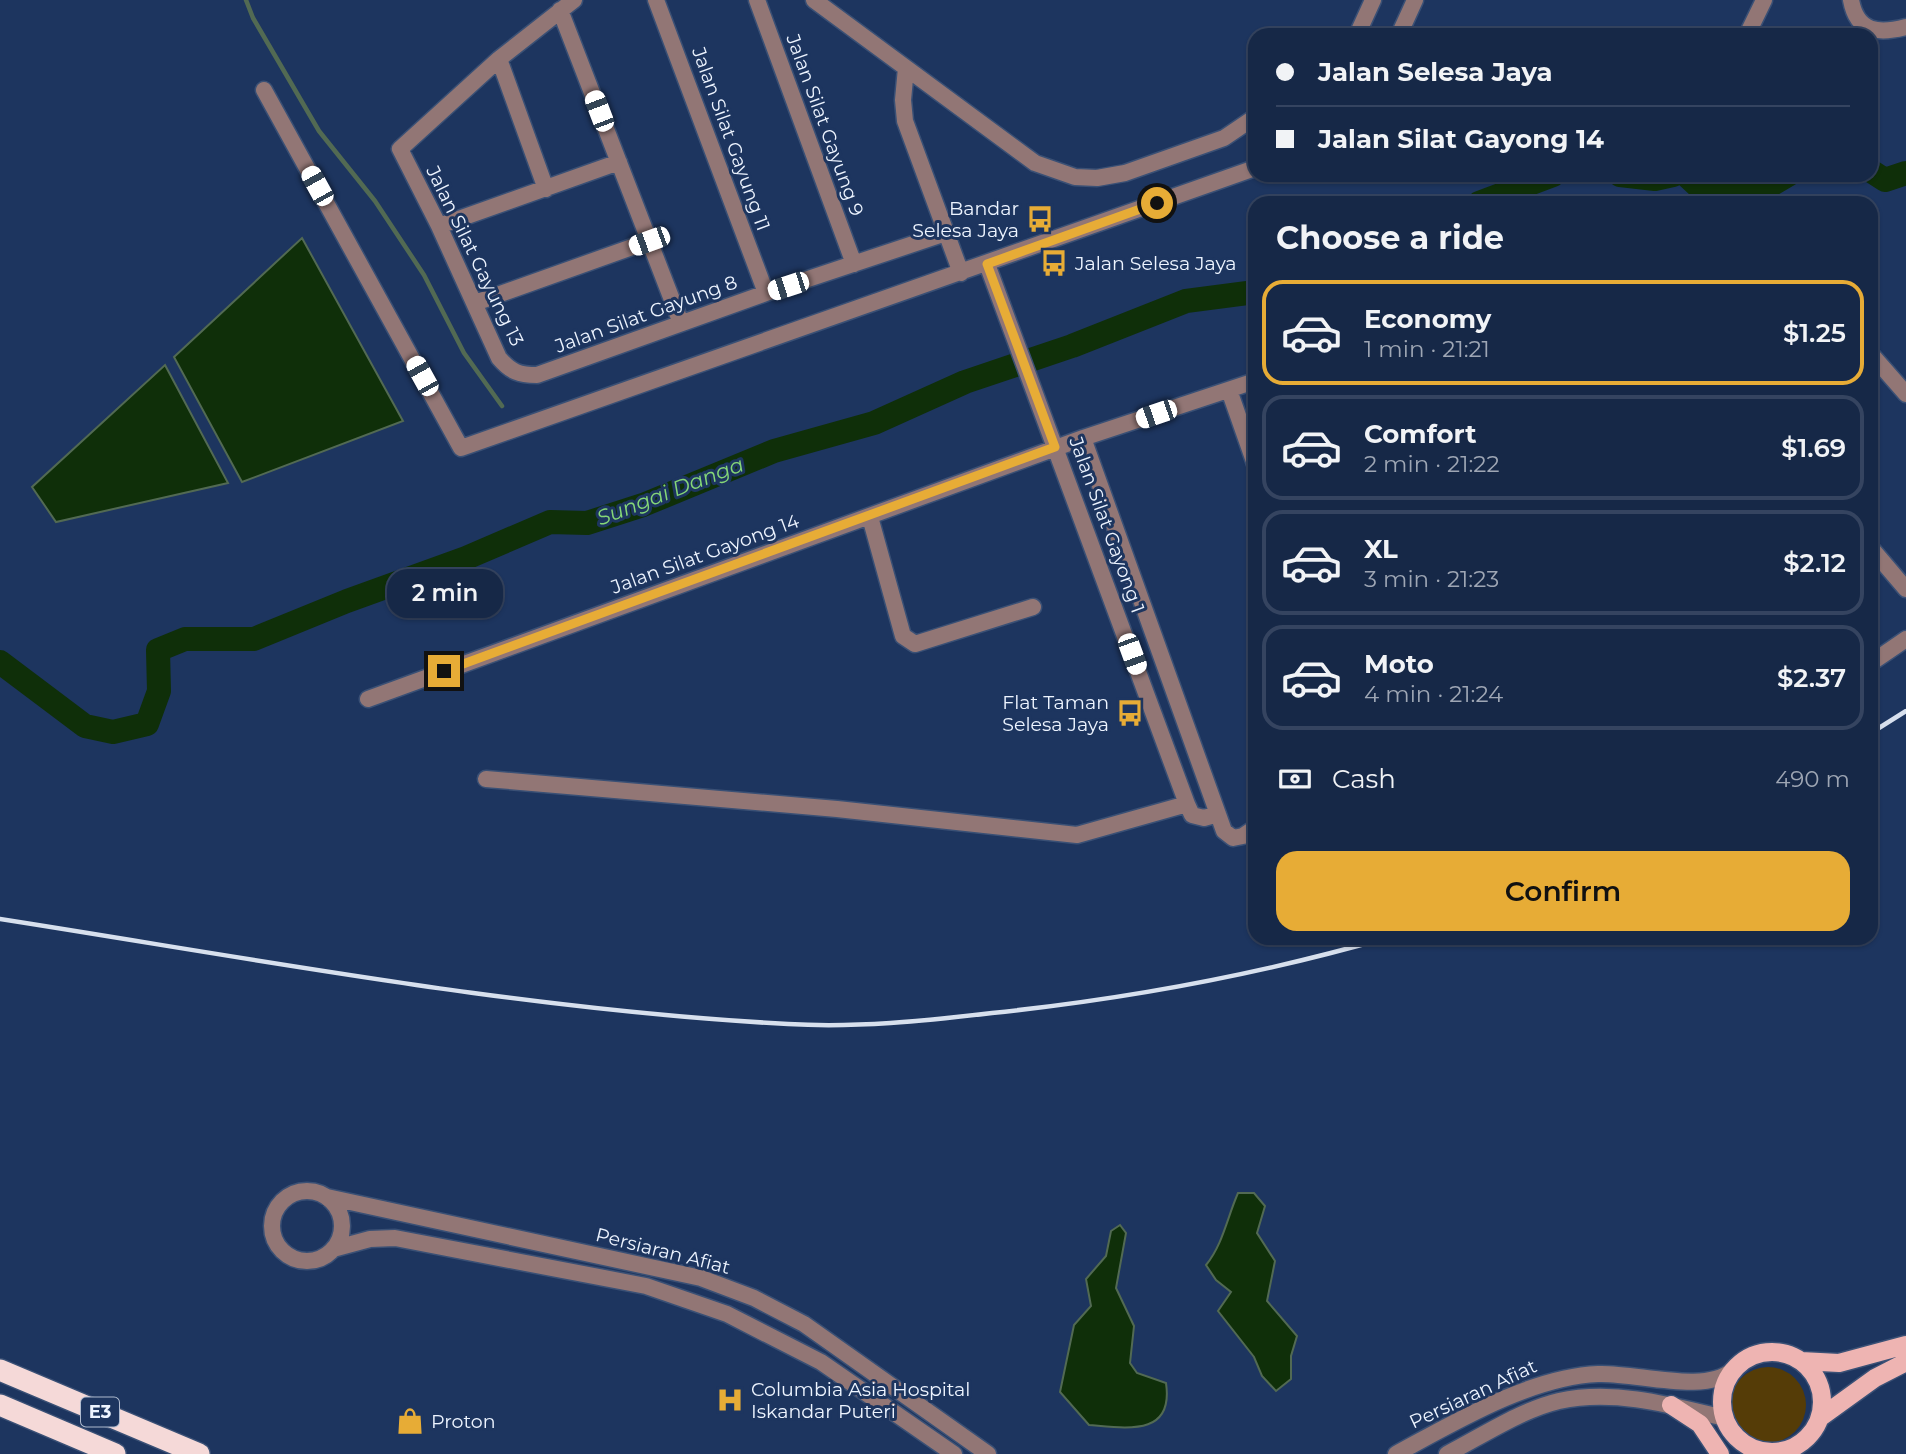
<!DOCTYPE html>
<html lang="en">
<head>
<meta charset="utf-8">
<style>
	:root { --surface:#162847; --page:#1f304e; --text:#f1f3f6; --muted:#9ea6b4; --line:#354460; --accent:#e7ac36 }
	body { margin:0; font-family:Montserrat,sans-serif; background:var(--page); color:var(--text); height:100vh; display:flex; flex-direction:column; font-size:26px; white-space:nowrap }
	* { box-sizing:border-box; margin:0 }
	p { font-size:23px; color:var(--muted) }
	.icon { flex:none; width:38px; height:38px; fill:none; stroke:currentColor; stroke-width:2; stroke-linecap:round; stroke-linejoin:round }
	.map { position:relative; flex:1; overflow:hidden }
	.drawer { position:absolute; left:1248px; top:196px; width:630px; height:749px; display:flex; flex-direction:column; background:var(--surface); border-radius:21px; box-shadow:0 2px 5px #0004,0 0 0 2px var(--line) }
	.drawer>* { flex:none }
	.banner { position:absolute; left:1248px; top:28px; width:630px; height:154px; border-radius:21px; box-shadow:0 2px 5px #0004,0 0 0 2px var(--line); display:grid; align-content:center; height:154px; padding:0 28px; background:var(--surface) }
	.end { position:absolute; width:32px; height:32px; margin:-16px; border:9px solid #e7ac36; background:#111; box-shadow:0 0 0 4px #111 }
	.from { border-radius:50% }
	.bubble { position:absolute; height:49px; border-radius:21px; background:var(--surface); box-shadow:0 2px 5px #0004,0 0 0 2px var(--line); font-size:23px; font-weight:600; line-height:49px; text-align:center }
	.car { position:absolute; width:21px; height:42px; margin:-21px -10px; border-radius:9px; box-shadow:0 0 5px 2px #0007; background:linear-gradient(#fff 24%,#345 0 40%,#fff 0 76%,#345 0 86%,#fff 0) }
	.banner b { display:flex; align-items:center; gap:24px; height:66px; font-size:26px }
	.banner b+b { border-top:2px solid var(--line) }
	.banner i { width:18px; height:18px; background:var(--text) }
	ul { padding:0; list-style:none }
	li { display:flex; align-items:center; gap:21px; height:105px; margin:0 14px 10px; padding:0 14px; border:4px solid var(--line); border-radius:21px }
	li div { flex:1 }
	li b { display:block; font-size:26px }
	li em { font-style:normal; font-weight:600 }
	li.active { border-color:var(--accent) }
	li>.icon { width:63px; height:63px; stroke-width:1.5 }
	h2 { padding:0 28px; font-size:32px; line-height:84px }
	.pay { display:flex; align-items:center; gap:18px; height:77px; padding:0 28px; font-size:26px }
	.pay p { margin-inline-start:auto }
	.primary-button { display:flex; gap:14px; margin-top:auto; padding:14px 28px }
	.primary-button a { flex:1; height:80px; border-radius:21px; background:var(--accent); color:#111; font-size:28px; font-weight:600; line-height:80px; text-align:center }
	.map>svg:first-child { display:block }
	.green { fill:#553c07 }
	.water { fill:#0f2f09; stroke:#526a53; stroke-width:2 }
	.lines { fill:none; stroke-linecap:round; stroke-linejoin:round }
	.stream { stroke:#526a53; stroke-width:4.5 }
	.river { stroke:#0f2f09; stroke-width:24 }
	.minor-casing { stroke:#3a5075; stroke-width:19 }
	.major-casing { stroke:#3a5075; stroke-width:21 }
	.highway-casing { stroke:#3a5075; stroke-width:24 }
	.minor { stroke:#927675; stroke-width:16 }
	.major { stroke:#eeb4b2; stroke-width:18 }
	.highway { stroke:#f5d9d8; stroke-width:21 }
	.rail { stroke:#d7e0ee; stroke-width:4.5 }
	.route { stroke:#e7ac36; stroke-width:9 }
	.labels { text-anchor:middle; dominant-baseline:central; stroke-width:6; stroke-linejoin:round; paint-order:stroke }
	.shield { fill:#1d355f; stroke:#afbbcf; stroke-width:2 }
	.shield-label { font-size:18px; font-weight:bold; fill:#edf4ff }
	.street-label { font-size:19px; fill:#edf4ff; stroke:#1d355f }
	.poi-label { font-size:19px; fill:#edf4ff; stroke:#1d355f; text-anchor:start }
	.water-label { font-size:21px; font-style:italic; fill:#86d777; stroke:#1d355f }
</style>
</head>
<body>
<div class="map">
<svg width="1906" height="1454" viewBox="0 0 1906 1454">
	<rect width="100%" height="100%" fill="#1d355f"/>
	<path class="green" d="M1730 1405a38 38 0 1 1 76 0a38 38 0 1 1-76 0Z"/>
	<path class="water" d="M302,238L403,421L242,482L174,357Z
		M165,365L228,483L56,522L32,487Z
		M1238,1193H1254L1265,1206L1257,1233L1275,1261L1267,1301L1297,1336L1291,1356V1379L1276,1391L1262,1376L1254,1357L1218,1311L1231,1292L1216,1280L1206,1265C1223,1244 1227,1218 1238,1193Z
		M1120,1225L1126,1233L1116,1288L1134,1326L1130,1363L1137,1373L1166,1383C1174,1437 1126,1428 1089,1425L1060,1392L1074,1325L1091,1306L1086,1279L1106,1256L1111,1231Z"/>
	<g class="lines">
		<path class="stream" d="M246,0L253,18L319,131L375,201L424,275L464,353L502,406"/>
		<path class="river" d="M1871,171L1885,180L1906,173
			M1620,175L1655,179L1673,175
			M1686,175L1700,188L1754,195L1788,175
			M1479,203L1553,175
			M0,662L85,726L113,732L147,724L159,691L158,650L185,639H254L347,601L466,558L550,522L587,523L643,505L774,451L874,423L965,382L1072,346L1186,301L1255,292"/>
		<defs>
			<path id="minor" d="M574,0L499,59L400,149L439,226L499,358C511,372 519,375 537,375L766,293L946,233
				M656,0L766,293
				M757,0L854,264
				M814,0L1035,163L1075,177L1097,178L1125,173L1224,138L1255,117
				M1851,0C1857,33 1879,34 1906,27
				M560,10L681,323
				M1357,35L1373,0
				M1399,35L1415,0
				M1747,35L1764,0
				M499,59L546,189
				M906,68L903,100L905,121L961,273
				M264,90L461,448L1255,168
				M439,226L619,162
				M987,264L1187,804L1192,815L1204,818L1218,814
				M475,303L649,241
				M1871,354L1906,394
				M1229,390L1255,464
				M1083,438L1255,381
				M870,517L903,636L915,644L1033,607
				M1871,548L1906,589
				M1871,663L1906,639
				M368,699L1083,438L1224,831L1233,838L1243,836L1255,828
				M486,779L837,809L1077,835L1187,804
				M272 1226a35 35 0 1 1 70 0a35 35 0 1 1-70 0Z
				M327,1197L701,1278L754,1298L804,1324L988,1454
				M333,1249L370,1239L395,1238L646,1286L727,1314L821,1362L954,1454
				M1396,1454C1455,1422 1530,1377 1598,1374C1635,1372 1705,1395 1733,1370
				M1447,1454C1482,1436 1521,1410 1559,1401C1614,1389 1671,1405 1724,1418"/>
			<path id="major" d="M1722 1402a50 50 0 1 1 100 0a50 50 0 1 1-100 0Z
				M1801,1361L1839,1363L1906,1345
				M1671,1405L1700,1424L1720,1454
				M1821,1417L1875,1378L1906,1362"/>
			<path id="highway" d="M0,1370L199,1454
				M0,1405L115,1454"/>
		</defs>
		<use href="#minor" class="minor-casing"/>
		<use href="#major" class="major-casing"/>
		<use href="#highway" class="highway-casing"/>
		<use href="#minor" class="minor"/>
		<use href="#major" class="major"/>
		<use href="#highway" class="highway"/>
		<path class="rail" d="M1871,733L1906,711
			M0,919C262,960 524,1010 788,1024C856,1028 925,1021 992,1013C1126,999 1257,975 1386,938"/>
	</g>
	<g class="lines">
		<path class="route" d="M444,671L1055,447L987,264L1157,203"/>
	</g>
	<defs>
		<symbol id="bus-bare" viewBox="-9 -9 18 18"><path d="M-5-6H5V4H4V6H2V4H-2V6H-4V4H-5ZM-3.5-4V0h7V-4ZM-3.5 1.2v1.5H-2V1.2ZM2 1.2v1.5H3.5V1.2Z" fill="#e7ac36" stroke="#1d355f" stroke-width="2.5" paint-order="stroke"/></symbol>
		<symbol id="hospital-bare" viewBox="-9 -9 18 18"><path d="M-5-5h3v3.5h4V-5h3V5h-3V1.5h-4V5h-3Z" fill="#e7ac36" stroke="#1d355f" stroke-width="2.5" paint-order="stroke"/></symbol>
		<symbol id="shop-bare" viewBox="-9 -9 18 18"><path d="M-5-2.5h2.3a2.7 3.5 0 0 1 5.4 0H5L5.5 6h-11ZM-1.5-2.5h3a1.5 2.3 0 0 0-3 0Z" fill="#e7ac36" stroke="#1d355f" stroke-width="2.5" paint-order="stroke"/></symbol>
	</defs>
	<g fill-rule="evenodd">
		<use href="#bus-bare" x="1021" y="200" width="38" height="38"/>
		<use href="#bus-bare" x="1035" y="244" width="38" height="38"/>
		<use href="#bus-bare" x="1111" y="694" width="38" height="38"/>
		<use href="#hospital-bare" x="711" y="1381" width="38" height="38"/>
		<use href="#shop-bare" x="391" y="1402" width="38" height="38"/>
	</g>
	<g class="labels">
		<rect class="shield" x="81" y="1397.5" width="38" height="29" rx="5"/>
		<g class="shield-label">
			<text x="100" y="1412">E3</text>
		</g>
		<g class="street-label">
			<text transform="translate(825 125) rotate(70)">Jalan Silat Gayung 9</text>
			<text transform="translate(731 139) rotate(70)">Jalan Silat Gayung 11</text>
			<text transform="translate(475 256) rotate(64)">Jalan Silat Gayung 13</text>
			<text transform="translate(646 314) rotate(-20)">Jalan Silat Gayung 8</text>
			<text transform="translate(1107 525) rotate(70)">Jalan Silat Gayong 1</text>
			<text transform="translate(705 554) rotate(-20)">Jalan Silat Gayong 14</text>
			<text transform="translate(663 1251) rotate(14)">Persiaran Afiat</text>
			<text transform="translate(1473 1394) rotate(-25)">Persiaran Afiat</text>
		</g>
		<g class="poi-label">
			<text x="1019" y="208" text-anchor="end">Bandar<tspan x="1019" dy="22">Selesa Jaya</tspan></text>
			<text x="1075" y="263">Jalan Selesa Jaya</text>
			<text x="1109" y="702" text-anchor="end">Flat Taman<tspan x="1109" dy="22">Selesa Jaya</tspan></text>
			<text x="751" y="1389">Columbia Asia Hospital<tspan x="751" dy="22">Iskandar Puteri</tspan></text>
			<text x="431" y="1421">Proton</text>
		</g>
		<g class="water-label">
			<text transform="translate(670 491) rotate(-21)">Sungai Danga</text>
		</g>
	</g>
</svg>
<i class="end from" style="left:1157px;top:203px"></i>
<i class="end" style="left:444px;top:671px"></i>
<div class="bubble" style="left:387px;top:569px;width:116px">2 min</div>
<i class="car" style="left:599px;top:111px;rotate:339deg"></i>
<i class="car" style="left:317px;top:186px;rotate:331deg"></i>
<i class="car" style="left:649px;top:241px;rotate:250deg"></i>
<i class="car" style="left:788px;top:286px;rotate:252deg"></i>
<i class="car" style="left:422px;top:376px;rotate:331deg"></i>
<i class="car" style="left:1156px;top:414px;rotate:251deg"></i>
<i class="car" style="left:1132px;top:654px;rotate:160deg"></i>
<div class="banner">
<b><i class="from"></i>Jalan Selesa Jaya</b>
<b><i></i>Jalan Silat Gayong 14</b>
</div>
<section class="drawer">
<h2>Choose a ride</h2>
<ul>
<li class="active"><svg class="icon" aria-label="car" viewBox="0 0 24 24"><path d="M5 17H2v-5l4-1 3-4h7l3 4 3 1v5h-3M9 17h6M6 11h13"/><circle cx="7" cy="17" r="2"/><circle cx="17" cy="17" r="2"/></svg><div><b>Economy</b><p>1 min · 21:21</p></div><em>$1.25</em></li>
<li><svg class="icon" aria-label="car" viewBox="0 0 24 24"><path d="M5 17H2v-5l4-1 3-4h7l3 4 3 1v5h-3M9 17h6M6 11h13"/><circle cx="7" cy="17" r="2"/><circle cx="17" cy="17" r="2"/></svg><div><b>Comfort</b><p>2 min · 21:22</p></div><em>$1.69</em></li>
<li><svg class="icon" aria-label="car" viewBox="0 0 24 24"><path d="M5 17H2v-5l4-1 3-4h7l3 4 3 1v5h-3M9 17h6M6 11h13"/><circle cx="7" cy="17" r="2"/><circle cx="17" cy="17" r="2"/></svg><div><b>XL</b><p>3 min · 21:23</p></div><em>$2.12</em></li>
<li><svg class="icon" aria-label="car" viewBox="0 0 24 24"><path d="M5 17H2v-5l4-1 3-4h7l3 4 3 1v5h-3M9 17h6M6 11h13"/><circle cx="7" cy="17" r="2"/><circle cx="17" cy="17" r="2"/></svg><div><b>Moto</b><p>4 min · 21:24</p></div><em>$2.37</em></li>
</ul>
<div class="pay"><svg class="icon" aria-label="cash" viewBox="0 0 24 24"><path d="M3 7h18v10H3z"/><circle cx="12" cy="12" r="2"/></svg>Cash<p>490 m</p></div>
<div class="primary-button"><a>Confirm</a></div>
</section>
</div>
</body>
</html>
